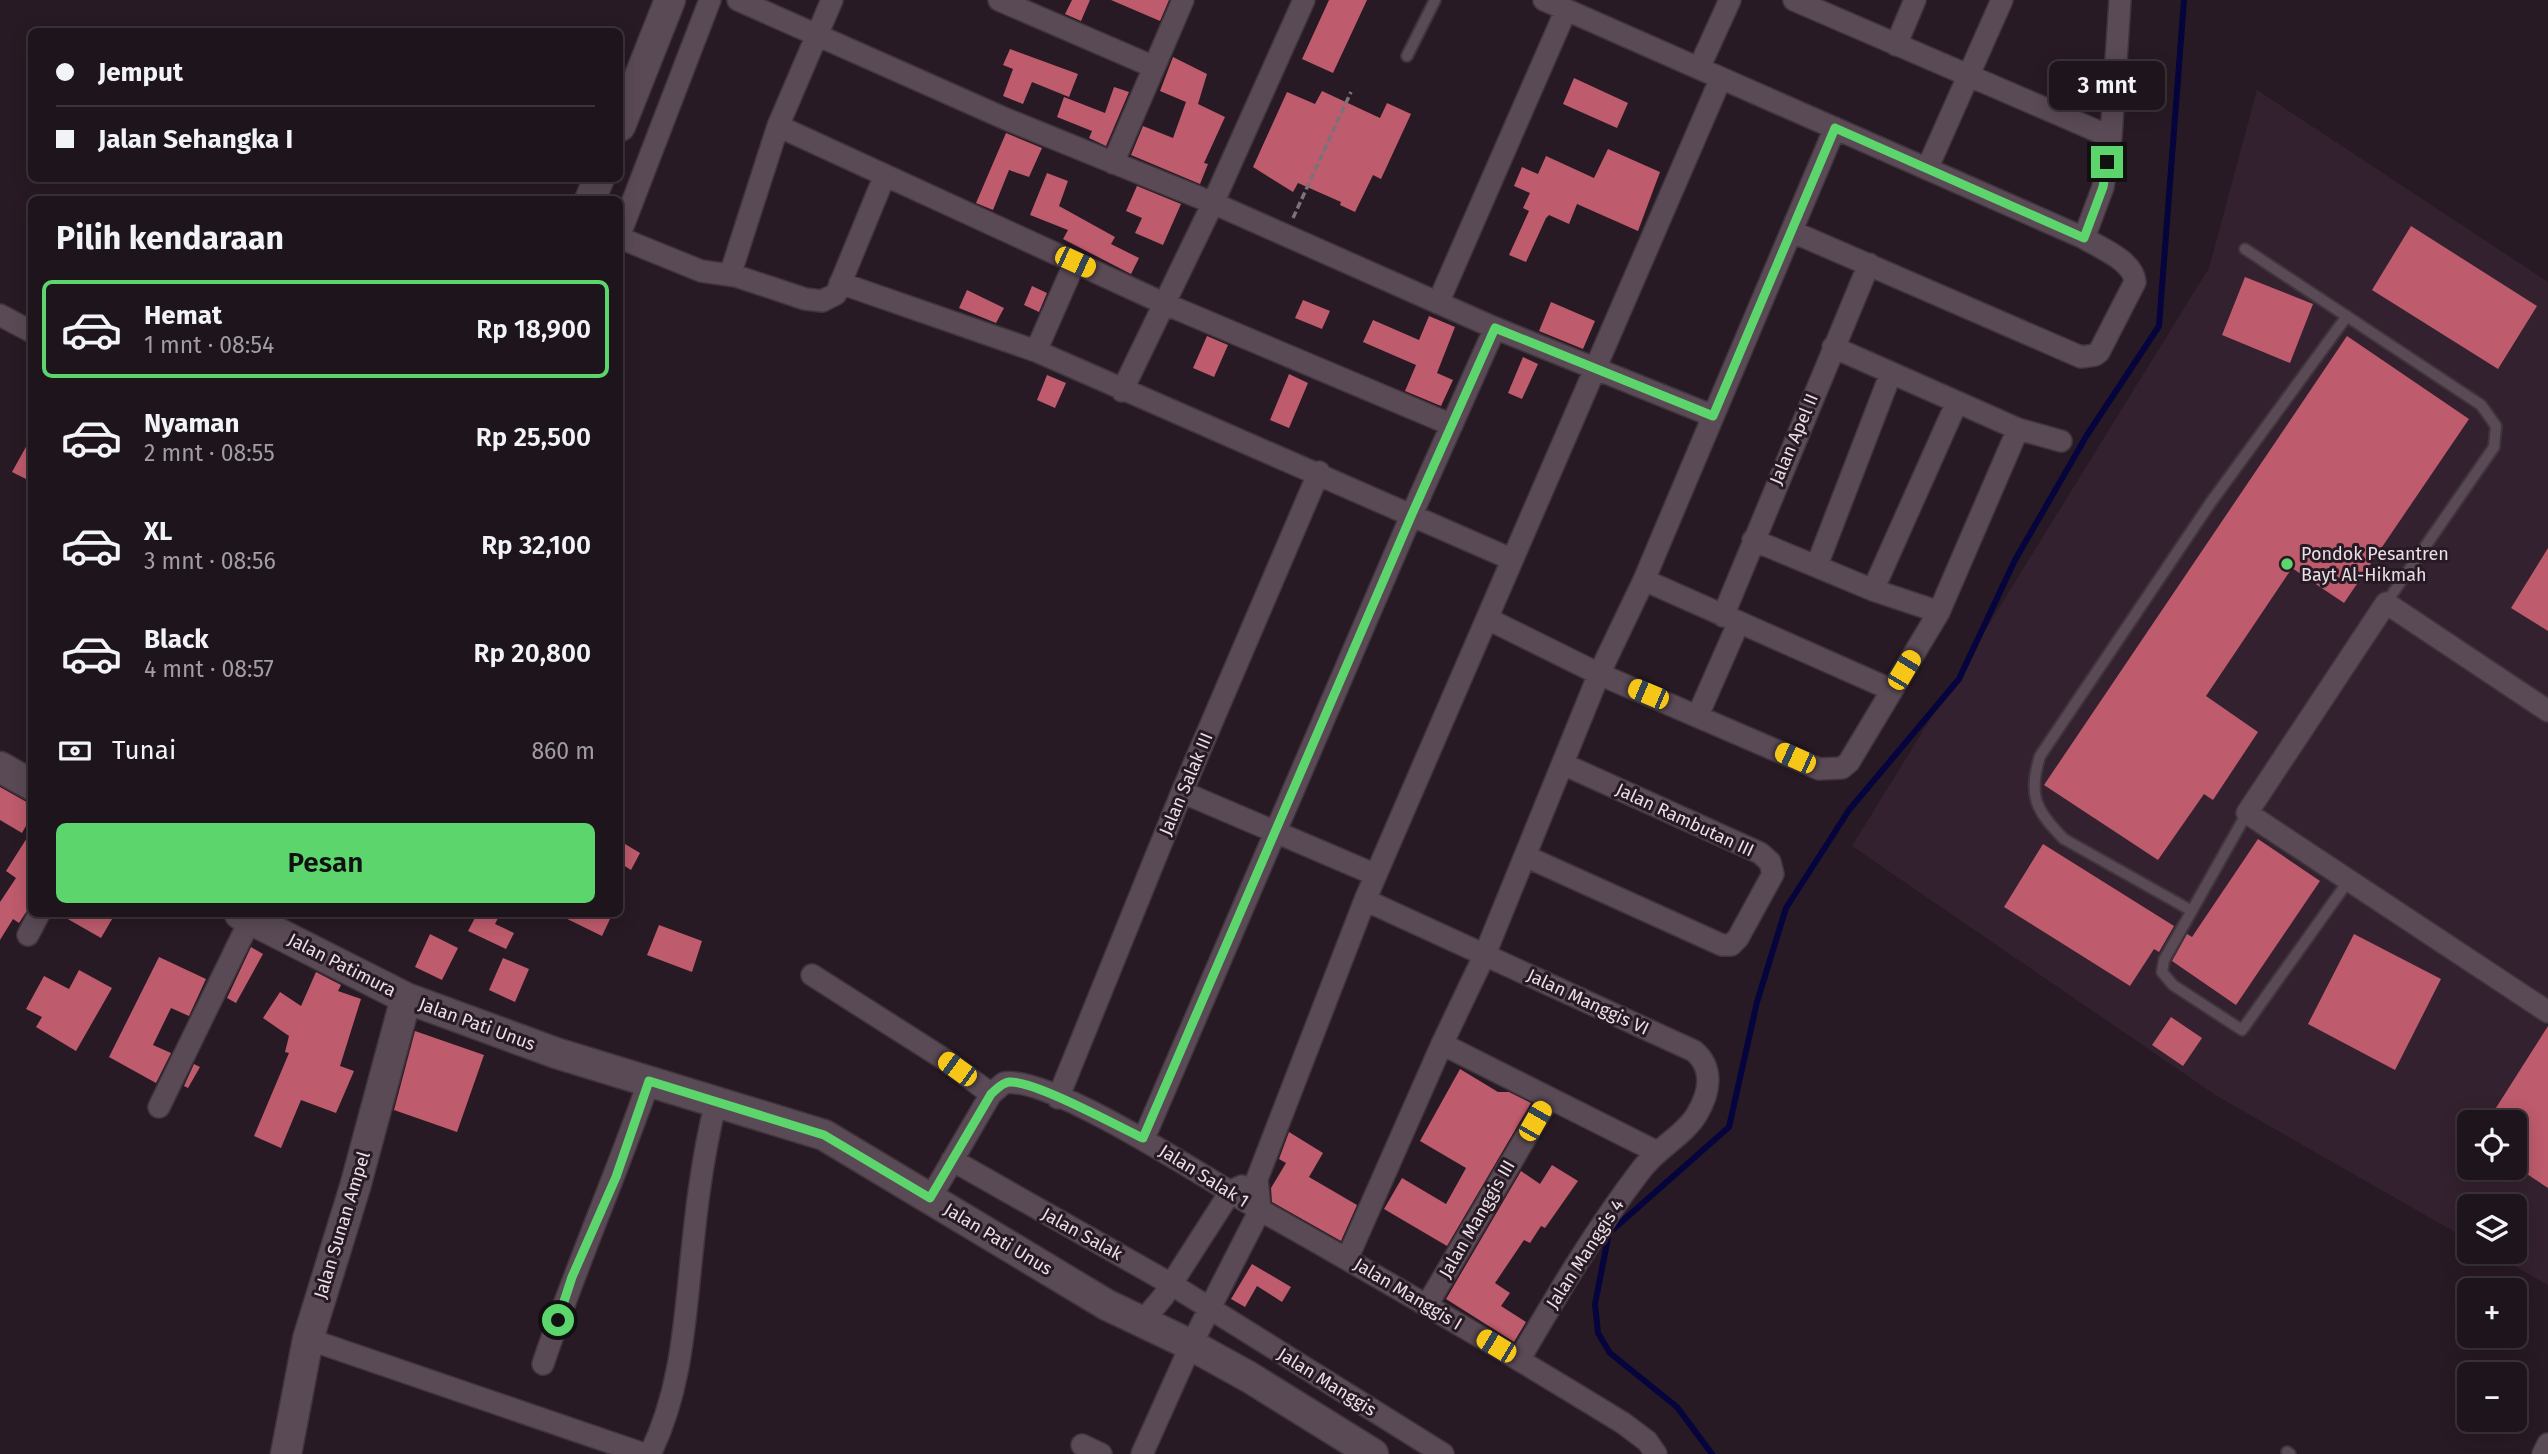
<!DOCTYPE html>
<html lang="id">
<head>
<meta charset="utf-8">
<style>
	:root { --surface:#1e141b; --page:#261d24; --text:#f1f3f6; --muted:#a19ea3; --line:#3c333a; --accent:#5cd56d }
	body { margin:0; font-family:"Fira Sans",sans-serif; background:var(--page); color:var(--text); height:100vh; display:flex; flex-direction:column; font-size:26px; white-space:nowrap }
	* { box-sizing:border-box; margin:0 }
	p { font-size:23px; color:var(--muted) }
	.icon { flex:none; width:38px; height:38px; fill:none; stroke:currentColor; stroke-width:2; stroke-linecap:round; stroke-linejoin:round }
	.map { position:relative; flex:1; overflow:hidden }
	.panel { position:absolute; left:28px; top:196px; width:595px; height:721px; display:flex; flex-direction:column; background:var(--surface); border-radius:10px; box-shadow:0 4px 18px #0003,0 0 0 2px var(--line) }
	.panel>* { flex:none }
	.hud { position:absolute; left:28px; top:28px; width:595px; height:154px; border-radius:10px; box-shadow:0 4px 18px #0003,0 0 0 2px var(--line); display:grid; align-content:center; height:154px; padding:0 28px; background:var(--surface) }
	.fabs { position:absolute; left:2457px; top:1110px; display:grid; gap:14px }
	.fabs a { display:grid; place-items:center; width:70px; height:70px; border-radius:10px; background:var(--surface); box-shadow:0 4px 18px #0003,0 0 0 2px var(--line); font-size:35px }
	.end { position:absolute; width:32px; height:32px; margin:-16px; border:9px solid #5cd56d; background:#111; box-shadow:0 0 0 4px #111 }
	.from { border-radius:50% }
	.bubble { position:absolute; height:49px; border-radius:10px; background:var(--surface); box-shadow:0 4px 18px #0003,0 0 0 2px var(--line); font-size:23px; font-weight:600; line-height:49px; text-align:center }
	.car { position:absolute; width:21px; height:42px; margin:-21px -10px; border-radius:9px; box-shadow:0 0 5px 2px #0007; background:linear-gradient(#f5c518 24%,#345 0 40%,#f5c518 0 76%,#345 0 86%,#f5c518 0) }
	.hud b { display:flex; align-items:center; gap:24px; height:66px; font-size:26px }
	.hud b+b { border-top:2px solid var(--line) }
	.hud i { width:18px; height:18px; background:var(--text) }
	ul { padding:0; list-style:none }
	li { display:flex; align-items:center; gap:21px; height:98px; margin:0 14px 10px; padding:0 14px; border:4px solid transparent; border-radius:10px }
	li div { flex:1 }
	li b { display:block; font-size:26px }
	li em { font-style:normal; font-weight:600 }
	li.active { border-color:var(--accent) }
	li>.icon { width:63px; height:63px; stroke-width:1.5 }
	h2 { padding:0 28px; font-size:32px; line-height:84px }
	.pay { display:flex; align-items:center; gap:18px; height:77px; padding:0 28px; font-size:26px }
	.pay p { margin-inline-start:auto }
	.primary-button { display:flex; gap:14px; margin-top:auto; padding:14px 28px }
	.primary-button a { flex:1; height:80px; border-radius:10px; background:var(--accent); color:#111; font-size:28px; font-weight:600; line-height:80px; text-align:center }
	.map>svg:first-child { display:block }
	.built { fill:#34212f; fill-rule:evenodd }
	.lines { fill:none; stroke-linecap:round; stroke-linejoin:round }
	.stream { stroke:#05043c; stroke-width:6 }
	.building { fill:#be5b6c }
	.service-casing { stroke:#40353d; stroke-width:14 }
	.minor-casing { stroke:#40353d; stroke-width:24 }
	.secondary-casing { stroke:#40353d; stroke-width:33 }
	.path { stroke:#7d7179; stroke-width:3.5; stroke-dasharray:7 3.5; stroke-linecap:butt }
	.service { stroke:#5a4a55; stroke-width:10 }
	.minor { stroke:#5a4a55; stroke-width:21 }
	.secondary { stroke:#5a4a55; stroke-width:30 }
	.route { stroke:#5cd56d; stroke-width:9 }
	.poi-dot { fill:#5cd56d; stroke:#281a24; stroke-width:2.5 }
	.labels { text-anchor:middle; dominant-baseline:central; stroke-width:6; stroke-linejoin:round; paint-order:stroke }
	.street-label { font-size:18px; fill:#e9dfe5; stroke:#281a24 }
	.poi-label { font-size:18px; fill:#e9dfe5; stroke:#281a24; text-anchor:start }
</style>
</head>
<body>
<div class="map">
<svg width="2548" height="1454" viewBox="0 0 2548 1454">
	<rect width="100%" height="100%" fill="#281a24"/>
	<path class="built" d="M2257,90L2548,282V1285L2488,1251H2515V1206H2469V1240L2217,1096L1852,846L2209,268ZM2469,1122H2515V1167H2469Z"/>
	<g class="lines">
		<path class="stream" d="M1712,1454L1677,1407L1610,1353L1598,1333L1595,1304L1609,1233L1729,1127L1757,1002L1786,908L1849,810L1959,679L2015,560L2087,435L2159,326L2184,0"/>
	</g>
	<path class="building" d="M1072,0H1090L1081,21L1065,14Z
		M1111,0H1169L1160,21Z
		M1329,0H1367L1333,73L1302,59Z
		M1010,49L1078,74L1069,97L1032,82L1023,104L1003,96L1013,69L1003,65Z
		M1173,57L1207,74L1198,104L1225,117L1204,163L1208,164L1200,184L1131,155L1143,126L1173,138L1186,102L1160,91Z
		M1574,78L1628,103L1617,128L1563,104Z
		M1114,87L1129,92L1106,146L1089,138L1092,131L1057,117L1064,97L1105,113Z
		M1322,91L1380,118L1387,103L1411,114L1381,179L1373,175L1355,212L1340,205L1341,202L1298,183L1293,192L1253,167L1287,92L1315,104Z
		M1006,133L1042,148L1029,177L1009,170L993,210L976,203Z
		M1608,149L1660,172L1638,231L1577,204L1569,224L1549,215L1546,218L1526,262L1509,255L1529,211L1523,208L1530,193L1514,186L1522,167L1538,174L1546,156L1594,178Z
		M1047,173L1068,181L1059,206L1115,237L1111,244L1139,258L1131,274L1063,239L1068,230L1030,215Z
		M1137,186L1181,204L1163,245L1135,233L1142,218L1126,211Z
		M2411,226L2537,306L2498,369L2372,290Z
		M2245,277L2313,304L2290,363L2222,335Z
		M1032,286L1047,293L1039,312L1024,305Z
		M967,290L1004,308L996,323L959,308Z
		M1303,300L1330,311L1322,329L1295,318Z
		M1551,302L1595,321L1583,349L1539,331Z
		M1429,316L1455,327L1437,373L1453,380L1441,406L1405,391L1416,365L1363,342L1373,320L1419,340Z
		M1207,336L1228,345L1214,377L1193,368Z
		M2347,336L2469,419L2344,603L2292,568L2206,696L2258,732L2213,800L2204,794L2158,860L2044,785Z
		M1523,357L1538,364L1522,399L1508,393Z
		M1289,374L1308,383L1289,428L1270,420Z
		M1047,375L1066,383L1055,408L1037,400Z
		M32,436V482L12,472Z
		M2548,548V631L2511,608Z
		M0,787L32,805V815L22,833L0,820Z
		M32,830V903L19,923L13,919L0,940V902L16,878L6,871Z
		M2258,839L2320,881L2236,1005L2172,961L2187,934L2192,937Z
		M620,841L640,853L631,870L620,863Z
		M2043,844L2174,926L2159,952L2154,949L2130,986L2004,907Z
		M59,914H115L101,938Z
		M477,914H500L495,924L514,933L506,949L468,931Z
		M557,914H600L610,919L602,936Z
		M659,925L702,941L692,972L647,955Z
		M430,934L458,948L442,980L415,967Z
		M2354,934L2441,979L2395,1070L2308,1024Z
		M251,947L263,954L236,1003L227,998Z
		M159,957L206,979L189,1016L171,1008L153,1045L171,1053L156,1083L109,1057Z
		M503,958L529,969L515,1002L489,990Z
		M79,970L112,988L76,1051L36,1027L42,1017L26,1009L44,976L69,989Z
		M316,972L341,985L338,991L361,999L340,1066L354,1071L336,1113L301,1100L281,1148L254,1136L289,1053L285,1052L289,1036L263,1018L280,992L301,1006Z
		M2171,1017L2202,1038L2183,1066L2152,1045Z
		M2548,1026V1188L2515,1166V1122H2487Z
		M415,1031L484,1055L457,1132L394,1110Z
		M194,1064L200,1067L188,1088L184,1086Z
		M1460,1069L1498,1092H1509L1531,1103L1447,1246L1384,1209L1402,1178L1446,1204L1466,1168L1420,1141Z
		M1289,1132L1323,1153L1309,1177L1357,1205L1341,1241L1272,1202L1271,1188L1286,1163L1279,1159Z
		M1552,1165L1578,1181L1545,1228L1541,1226L1530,1243L1524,1240L1495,1283L1510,1293L1501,1306L1526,1322L1514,1342L1446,1299L1521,1171L1540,1184Z
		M1252,1264L1291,1287L1282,1302L1257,1286L1245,1307L1231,1299Z"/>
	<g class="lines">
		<defs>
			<path id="service" d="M1407,56L1435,0
				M2245,249L2481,405L2496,426L2494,447L2386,603
				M2247,813L2164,960L2162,972L2173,985L2242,1030L2349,880
				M2192,911L2064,839C2035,810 2028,795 2040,756L2211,502L2347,316
				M2287,1452L2290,1454"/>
			<path id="minor" d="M738,0L1006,119L1213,203L1495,328L1713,416
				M999,0L1154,67
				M1544,0L2084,238C2100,248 2134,261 2135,282L2099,352L2095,355L2081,357L1793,232
				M1794,0L2111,137
				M1896,45L1915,0
				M1699,68L1730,0
				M778,126L1163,303L1452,425
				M1113,163L1183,0
				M1927,169L2002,0
				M620,234L710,0
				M620,238L701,271L736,276L805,299L822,301L836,294L885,175
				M2084,238L2103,187L2111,137L2120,0
				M730,275L778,126L832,0
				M840,283L1036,351L1511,559
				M1438,303L1566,10
				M0,315L32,332
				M1833,347L2018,429L2061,441
				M1036,351L1075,262
				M1122,391L1213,203L1304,0
				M1753,540L1873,590L1939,612
				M1817,565L1891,373
				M1644,580L1892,690
				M1873,590L1957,402
				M1723,616L1869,264
				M1488,619L1599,674L1819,769L1842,768L1849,762L1939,612L2018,429
				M2548,711L2386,603L2247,813L2548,1012
				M1698,715L1738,624
				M1182,792L1376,875
				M1525,856L1722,945H1731L1738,938L1773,874L1770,862L1760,853L1563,764
				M1365,900L1694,1051C1714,1068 1710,1092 1697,1114C1685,1135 1657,1148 1641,1170C1595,1230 1557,1295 1519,1360
				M28,935L39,914
				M812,975L944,1059L991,1094
				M1442,1044L1655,1151
				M1058,1098L1182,792L1319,472
				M159,1107L250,920
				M1144,1138L1412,514L1495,328
				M952,1160L1171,1284L1443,1454
				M931,1197L991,1094L1004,1083C1051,1074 1222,1189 1269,1215C1388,1282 1506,1351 1623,1423L1647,1441L1656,1454
				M1348,1257L1442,1044L1485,954L1599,674L1644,580L1835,128
				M1427,1305L1549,1098
				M1141,1323L1163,1297L1231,1191L1242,1186
				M308,1339L644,1454
				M543,1364C575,1268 616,1176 649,1081
				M1082,1445L1101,1454
				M650,1454C677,1399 683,1342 689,1282C695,1221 701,1161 716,1102
				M1142,1454L1191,1345L1260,1210L1257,1179L1365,900L1721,78
				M2543,1454L2548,1444"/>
			<path id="secondary" d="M620,126L670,0
				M590,200L599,178
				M0,767L32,785
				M240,914L406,998L556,1053L824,1135L1107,1305L1191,1345L1249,1377L1373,1454
				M286,1454L308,1339L355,1187L406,998"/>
		</defs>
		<use href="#service" class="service-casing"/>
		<use href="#minor" class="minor-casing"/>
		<use href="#secondary" class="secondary-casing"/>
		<path class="path" d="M1293,218L1351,92"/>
		<use href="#service" class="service"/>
		<use href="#minor" class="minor"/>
		<use href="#secondary" class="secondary"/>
	</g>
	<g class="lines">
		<path class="route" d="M558,1320L572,1277L616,1177L649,1081L824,1135L930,1198L991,1094C996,1090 1001,1083 1009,1082C1034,1080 1117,1126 1143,1138L1412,514L1495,328L1713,416L1835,128L2084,238L2103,187L2107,162"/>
	</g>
	<circle class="poi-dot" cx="2287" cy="564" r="7"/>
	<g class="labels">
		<g class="street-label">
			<text transform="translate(1794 439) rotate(-67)">Jalan Apel II</text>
			<text transform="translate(1186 784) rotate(-67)">Jalan Salak III</text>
			<text transform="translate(1685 820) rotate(25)">Jalan Rambutan III</text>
			<text transform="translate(342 965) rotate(27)">Jalan Patimura</text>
			<text transform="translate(1588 1002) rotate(25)">Jalan Manggis VI</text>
			<text transform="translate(477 1024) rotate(20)">Jalan Pati Unus</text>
			<text transform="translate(1204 1176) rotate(32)">Jalan Salak 1</text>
			<text transform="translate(1477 1219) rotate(-60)">Jalan Manggis III</text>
			<text transform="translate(342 1225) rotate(-73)">Jalan Sunan Ampel</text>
			<text transform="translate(1082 1234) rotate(29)">Jalan Salak</text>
			<text transform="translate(998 1239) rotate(31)">Jalan Pati Unus</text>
			<text transform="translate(1585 1254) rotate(-57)">Jalan Manggis 4</text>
			<text transform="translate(1408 1294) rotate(31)">Jalan Manggis I</text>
			<text transform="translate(1327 1382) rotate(32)">Jalan Manggis</text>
		</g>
		<g class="poi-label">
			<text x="2301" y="554">Pondok Pesantren<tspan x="2301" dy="21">Bayt Al-Hikmah</tspan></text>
		</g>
	</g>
</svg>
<div class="fabs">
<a><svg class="icon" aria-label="locate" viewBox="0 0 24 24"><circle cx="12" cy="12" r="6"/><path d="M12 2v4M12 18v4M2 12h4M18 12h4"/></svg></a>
<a><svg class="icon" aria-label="layers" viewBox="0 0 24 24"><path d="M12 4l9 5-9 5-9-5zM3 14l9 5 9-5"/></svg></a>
<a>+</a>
<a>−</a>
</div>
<i class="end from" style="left:558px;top:1320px"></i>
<i class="end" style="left:2107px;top:162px"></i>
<div class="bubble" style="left:2049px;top:61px;width:116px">3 mnt</div>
<i class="car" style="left:1075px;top:262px;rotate:115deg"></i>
<i class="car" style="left:1904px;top:670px;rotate:31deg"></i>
<i class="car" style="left:1648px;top:694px;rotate:293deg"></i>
<i class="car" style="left:1795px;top:758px;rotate:294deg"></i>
<i class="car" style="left:957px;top:1069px;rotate:306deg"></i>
<i class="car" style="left:1535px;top:1121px;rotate:30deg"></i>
<i class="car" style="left:1496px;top:1346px;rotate:301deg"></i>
<div class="hud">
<b><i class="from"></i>Jemput</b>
<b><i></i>Jalan Sehangka I</b>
</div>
<section class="panel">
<h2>Pilih kendaraan</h2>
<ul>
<li class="active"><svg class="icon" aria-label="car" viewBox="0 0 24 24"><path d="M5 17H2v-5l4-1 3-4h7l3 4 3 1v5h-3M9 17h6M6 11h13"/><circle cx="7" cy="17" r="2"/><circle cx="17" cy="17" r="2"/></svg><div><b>Hemat</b><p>1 mnt · 08:54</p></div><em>Rp 18,900</em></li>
<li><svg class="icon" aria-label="car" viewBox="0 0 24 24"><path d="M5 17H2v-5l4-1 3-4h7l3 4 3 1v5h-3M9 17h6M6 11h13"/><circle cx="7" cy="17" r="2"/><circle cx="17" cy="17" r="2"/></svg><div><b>Nyaman</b><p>2 mnt · 08:55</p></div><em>Rp 25,500</em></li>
<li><svg class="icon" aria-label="car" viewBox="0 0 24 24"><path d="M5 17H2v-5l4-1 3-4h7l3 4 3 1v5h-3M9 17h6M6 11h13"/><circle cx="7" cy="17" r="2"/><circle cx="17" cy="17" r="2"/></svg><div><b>XL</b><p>3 mnt · 08:56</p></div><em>Rp 32,100</em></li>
<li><svg class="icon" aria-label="car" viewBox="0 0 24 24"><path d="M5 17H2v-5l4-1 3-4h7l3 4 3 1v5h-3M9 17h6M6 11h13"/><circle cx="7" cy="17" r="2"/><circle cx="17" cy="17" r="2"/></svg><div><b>Black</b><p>4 mnt · 08:57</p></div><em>Rp 20,800</em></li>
</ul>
<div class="pay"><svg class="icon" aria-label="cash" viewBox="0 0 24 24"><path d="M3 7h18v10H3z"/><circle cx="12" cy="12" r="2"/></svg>Tunai<p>860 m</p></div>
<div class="primary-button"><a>Pesan</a></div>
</section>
</div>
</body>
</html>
